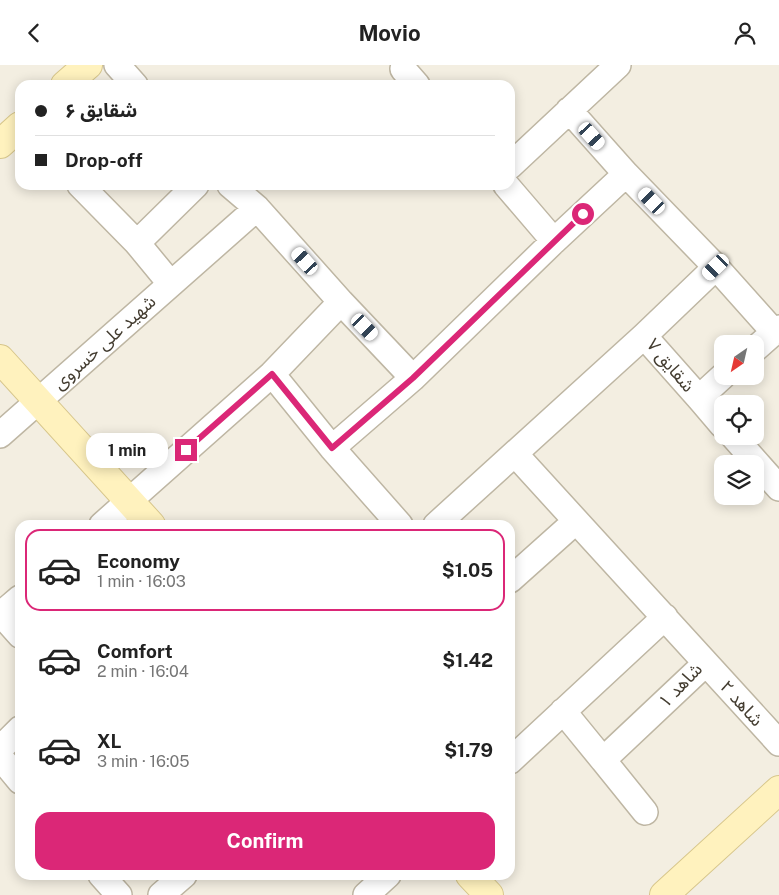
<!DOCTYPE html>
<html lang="en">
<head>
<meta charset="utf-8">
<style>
	:root { --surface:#fff; --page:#f2f2f2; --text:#222; --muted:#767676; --line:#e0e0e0; --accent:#db2777 }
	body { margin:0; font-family:"Public Sans","Noto Sans Arabic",sans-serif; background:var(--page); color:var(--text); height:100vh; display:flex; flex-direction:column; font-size:19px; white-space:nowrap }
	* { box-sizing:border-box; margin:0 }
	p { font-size:16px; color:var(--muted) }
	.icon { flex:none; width:28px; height:28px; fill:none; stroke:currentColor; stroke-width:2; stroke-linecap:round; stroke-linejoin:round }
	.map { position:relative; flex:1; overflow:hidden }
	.sheet { position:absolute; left:15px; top:455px; width:500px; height:360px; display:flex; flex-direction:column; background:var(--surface); border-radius:15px; box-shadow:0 2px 12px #0003 }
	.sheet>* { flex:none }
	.banner { position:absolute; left:15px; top:15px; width:500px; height:110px; border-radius:15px; box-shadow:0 2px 12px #0003; display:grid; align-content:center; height:110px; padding:0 20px; background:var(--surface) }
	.needle { width:32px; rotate:214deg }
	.controls { position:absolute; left:714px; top:270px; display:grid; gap:10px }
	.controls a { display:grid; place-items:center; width:50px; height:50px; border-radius:10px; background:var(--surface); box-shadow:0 2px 12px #0003; font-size:25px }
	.end { position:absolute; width:22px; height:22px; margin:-11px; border:6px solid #db2777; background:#fff; box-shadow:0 0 0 2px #fff }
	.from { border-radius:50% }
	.bubble { position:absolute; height:35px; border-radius:15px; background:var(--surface); box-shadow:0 2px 12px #0003; font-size:16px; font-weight:700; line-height:35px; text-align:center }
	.car { position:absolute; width:15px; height:30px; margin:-15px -8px; border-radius:6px; box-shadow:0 0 4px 1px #0007; background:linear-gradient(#fff 24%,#345 0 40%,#fff 0 76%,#345 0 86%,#fff 0) }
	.banner b { display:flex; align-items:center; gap:18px; height:48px; font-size:19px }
	.banner b+b { border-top:1px solid var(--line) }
	.banner i { width:12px; height:12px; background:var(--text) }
	ul { padding:9px 0 0; list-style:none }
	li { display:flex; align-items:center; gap:15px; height:82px; margin:0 10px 8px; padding:0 10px; border:2px solid transparent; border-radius:15px }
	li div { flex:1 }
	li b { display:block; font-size:19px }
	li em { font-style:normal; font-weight:700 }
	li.current { border-color:var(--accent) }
	li>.icon { width:45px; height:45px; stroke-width:1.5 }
	.action { display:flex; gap:10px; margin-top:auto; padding:10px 20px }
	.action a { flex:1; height:58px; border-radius:15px; background:var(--accent); color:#fff; font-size:20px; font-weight:700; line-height:58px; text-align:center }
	header { display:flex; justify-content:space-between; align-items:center; height:65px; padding:0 20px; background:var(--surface); font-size:22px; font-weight:700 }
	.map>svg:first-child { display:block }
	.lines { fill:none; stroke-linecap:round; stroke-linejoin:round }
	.street-casing { stroke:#beb6a3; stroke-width:28 }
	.secondary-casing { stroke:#d7c68b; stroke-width:30 }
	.street { stroke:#fff; stroke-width:25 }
	.secondary { stroke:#fff2be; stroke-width:28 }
	.route { stroke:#db2777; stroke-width:6 }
	.labels { text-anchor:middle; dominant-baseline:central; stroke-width:4; stroke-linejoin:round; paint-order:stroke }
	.street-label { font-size:18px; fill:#443d31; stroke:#fff }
</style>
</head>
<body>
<header><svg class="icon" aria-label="back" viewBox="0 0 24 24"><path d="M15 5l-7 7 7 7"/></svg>Movio<svg class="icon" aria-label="person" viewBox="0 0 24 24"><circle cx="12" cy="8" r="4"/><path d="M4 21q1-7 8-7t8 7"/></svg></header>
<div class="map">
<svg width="779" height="830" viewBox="0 0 779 830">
	<rect width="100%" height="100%" fill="#f3eee1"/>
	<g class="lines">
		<defs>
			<path id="street" d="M117,0L135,20
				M403,4L417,20
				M510,101L618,0
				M626,109L716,202
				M80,120L137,178
				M506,120L554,176L626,109L569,45
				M257,143L341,237
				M170,218L137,178L196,120
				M755,284L779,263
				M723,311L699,333L644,271L716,202L774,267
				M413,313L554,176
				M699,333L722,360
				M0,370L257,143L230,120
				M733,371L779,423
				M332,383L400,460
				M515,389L779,678
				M102,460L272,309L341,237L413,313L332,383L272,309
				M436,460L644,271
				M510,515L576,456
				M1,549L20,570
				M0,550L20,533
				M563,646L603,695L706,598
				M0,684L20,664
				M0,692L20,716
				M603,695L645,747
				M510,696L665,552
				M101,810L119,830
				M161,830L184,810
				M366,830L388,810"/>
			<path id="secondary" d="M65,20L88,0
				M0,79L20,61
				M0,294L151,460
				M470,810L489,830
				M664,830L779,725"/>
		</defs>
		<use href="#street" class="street-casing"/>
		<use href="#secondary" class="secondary-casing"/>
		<use href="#street" class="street"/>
		<use href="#secondary" class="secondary"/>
	</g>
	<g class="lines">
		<path class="route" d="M186,385L272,309L332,383L413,313L583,149"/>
	</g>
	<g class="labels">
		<g class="street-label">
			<text transform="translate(104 277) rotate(-42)">شهید علی خسروی</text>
			<text transform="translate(671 300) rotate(50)">شقایق ۷</text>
			<text transform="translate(680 620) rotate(-46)">شاهد ۱</text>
			<text transform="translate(742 638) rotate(48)">شاهد ۲</text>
		</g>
	</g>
</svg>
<div class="controls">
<a><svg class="needle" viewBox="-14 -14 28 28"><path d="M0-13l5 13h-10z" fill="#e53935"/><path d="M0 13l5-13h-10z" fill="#767676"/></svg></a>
<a><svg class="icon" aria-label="locate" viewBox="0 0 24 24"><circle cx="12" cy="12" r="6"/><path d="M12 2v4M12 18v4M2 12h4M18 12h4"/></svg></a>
<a><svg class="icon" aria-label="layers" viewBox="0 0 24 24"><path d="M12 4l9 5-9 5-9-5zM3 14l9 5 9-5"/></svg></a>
</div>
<i class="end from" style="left:583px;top:149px"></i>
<i class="end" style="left:186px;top:385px"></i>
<div class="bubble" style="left:86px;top:368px;width:82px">1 min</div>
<i class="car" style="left:592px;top:71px;rotate:138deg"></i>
<i class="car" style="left:652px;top:136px;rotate:316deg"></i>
<i class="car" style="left:305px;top:196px;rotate:318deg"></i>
<i class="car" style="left:716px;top:202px;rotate:226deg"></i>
<i class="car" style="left:365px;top:262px;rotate:136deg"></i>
<div class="banner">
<b><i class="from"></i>شقایق ۶</b>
<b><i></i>Drop-off</b>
</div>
<section class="sheet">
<ul>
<li class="current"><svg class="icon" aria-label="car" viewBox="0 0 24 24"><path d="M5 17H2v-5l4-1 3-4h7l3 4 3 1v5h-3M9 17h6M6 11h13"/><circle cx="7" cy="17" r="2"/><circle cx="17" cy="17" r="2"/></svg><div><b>Economy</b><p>1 min · 16:03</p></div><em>$1.05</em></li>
<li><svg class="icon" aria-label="car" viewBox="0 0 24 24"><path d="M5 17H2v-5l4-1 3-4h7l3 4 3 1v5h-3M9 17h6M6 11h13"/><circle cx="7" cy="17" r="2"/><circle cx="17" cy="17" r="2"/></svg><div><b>Comfort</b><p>2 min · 16:04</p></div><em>$1.42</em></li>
<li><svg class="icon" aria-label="car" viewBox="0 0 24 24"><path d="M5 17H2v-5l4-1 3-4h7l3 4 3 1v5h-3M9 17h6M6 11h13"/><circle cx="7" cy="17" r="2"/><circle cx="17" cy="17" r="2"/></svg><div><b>XL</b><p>3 min · 16:05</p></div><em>$1.79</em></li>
</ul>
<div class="action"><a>Confirm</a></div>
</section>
</div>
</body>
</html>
